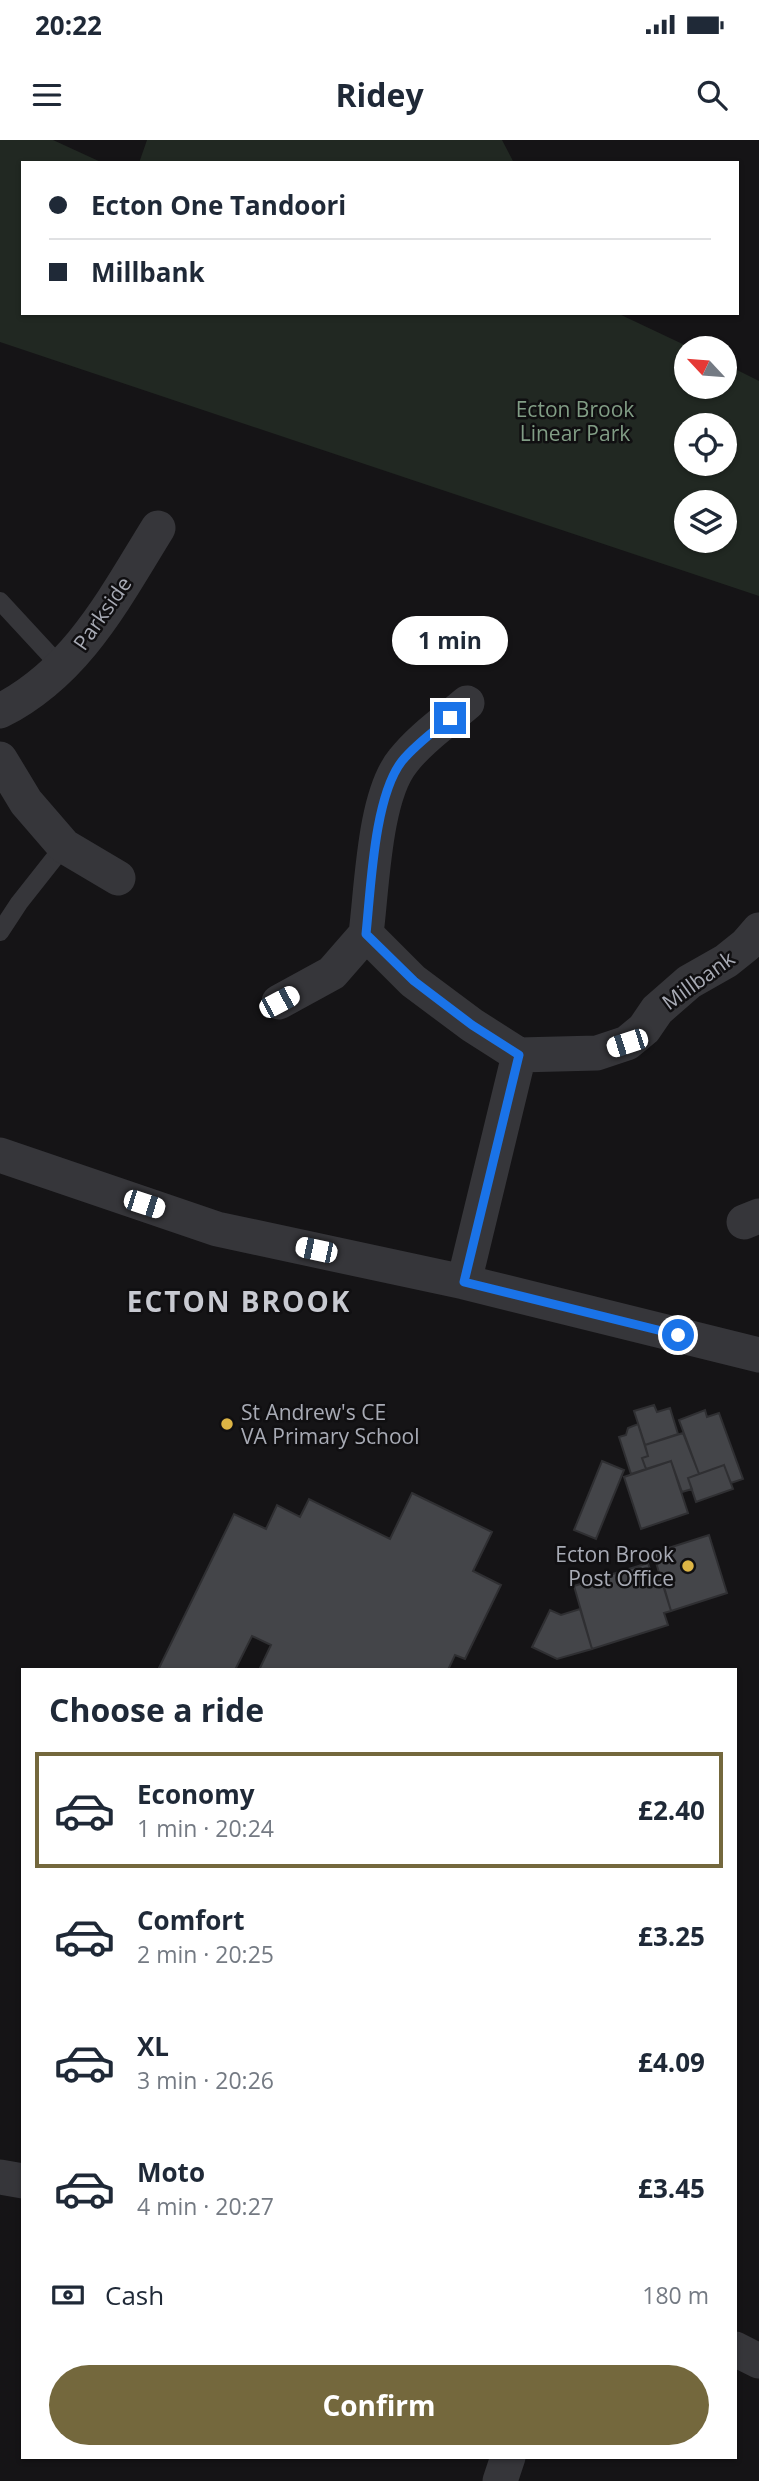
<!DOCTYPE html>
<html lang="en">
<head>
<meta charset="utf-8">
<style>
	:root { --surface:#fff; --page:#f2f2f3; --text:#1f2937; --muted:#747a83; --line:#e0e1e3; --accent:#74683d }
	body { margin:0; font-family:"Open Sans",sans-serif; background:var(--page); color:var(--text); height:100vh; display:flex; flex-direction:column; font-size:26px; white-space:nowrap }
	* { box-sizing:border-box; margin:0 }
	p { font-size:23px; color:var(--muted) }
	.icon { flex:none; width:38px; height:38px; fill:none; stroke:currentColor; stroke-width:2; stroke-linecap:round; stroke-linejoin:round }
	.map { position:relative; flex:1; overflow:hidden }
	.sheet { position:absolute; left:21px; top:1528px; width:716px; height:791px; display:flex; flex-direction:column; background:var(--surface); border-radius:0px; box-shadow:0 2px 5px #0004 }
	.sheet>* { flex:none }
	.top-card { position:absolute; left:21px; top:21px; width:718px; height:154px; border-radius:0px; box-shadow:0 2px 5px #0004; display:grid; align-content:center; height:154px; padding:0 28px; background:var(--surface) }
	.needle { width:46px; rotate:296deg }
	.fabs { position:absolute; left:674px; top:196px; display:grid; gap:14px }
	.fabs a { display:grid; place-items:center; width:63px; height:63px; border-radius:50%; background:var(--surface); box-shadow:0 2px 5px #0004; font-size:35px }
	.end { position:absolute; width:32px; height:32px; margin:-16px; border:9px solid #1a73e8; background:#fff; box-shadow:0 0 0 4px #fff }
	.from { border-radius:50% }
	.bubble { position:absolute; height:49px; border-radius:24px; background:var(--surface); box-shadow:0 2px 5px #0004; font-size:23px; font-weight:700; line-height:49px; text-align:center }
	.car { position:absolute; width:21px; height:42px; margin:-21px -10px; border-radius:9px; box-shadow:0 0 5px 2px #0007; background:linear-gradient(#fff 24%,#345 0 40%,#fff 0 76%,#345 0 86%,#fff 0) }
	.top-card b { display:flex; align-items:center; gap:24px; height:66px; font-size:26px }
	.top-card b+b { border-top:2px solid var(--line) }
	.top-card i { width:18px; height:18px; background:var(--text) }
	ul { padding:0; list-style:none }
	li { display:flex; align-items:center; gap:21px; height:116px; margin:0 14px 10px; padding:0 14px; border:4px solid transparent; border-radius:0px }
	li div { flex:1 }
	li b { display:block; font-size:26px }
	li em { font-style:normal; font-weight:700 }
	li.on { border-color:var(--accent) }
	li>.icon { width:63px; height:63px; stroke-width:1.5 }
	h2 { padding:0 28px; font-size:32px; line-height:84px }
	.pay { display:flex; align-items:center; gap:18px; height:77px; padding:0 28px; font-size:26px }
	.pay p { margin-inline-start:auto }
	.button { display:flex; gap:14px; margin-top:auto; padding:14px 28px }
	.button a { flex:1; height:80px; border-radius:42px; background:var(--accent); color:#fff; font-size:28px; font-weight:700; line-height:80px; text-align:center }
	.status { display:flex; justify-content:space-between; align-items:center; height:49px; padding:0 35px; background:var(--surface); direction:ltr }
	.status svg { height:19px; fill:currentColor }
	header { display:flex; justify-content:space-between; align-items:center; height:91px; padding:0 28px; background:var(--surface); font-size:32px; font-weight:700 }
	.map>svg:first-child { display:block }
	.green { fill:#212822; fill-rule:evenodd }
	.building { fill:#444549; stroke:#2f2f32; stroke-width:2 }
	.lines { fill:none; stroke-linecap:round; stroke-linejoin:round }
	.lane { stroke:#36363a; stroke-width:18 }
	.street { stroke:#36363a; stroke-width:35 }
	.route { stroke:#1a73e8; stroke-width:9 }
	.poi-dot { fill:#ddb545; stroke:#100f11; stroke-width:2.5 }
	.labels { text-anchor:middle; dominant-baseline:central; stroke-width:5; stroke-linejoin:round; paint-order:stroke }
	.park-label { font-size:21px; fill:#819d85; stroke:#100f11 }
	.street-label { font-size:21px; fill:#a8abb5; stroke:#100f11 }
	.poi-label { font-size:21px; fill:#a8abb5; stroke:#100f11; text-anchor:start }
	.district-label { font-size:28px; font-weight:bold; letter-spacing:2px; fill:#c8cad1; stroke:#100f11 }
</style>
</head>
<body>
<div class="status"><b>20:22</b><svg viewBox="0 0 49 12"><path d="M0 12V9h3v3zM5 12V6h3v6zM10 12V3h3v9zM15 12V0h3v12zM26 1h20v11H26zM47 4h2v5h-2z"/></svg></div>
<header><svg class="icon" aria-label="menu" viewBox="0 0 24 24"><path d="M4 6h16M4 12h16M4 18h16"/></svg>Ridey<svg class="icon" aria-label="search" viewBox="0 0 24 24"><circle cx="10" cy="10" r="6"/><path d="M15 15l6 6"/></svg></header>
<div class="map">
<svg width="759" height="2341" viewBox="0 0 759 2341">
	<rect width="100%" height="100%" fill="#151416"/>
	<path class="green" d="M0,0H53L103,23H23V173H617L691,208H686V247H724L725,224L759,241V456L0,202ZM686,285H724V324H686ZM686,362H724V401H686Z
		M147,0H502L514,23H139Z"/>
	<path class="building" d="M654,1265L657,1272L670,1268L678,1294L645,1305L634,1271Z
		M705,1270L707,1277L719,1273L743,1339L731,1343L724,1325L699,1334L679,1280Z
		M638,1284L648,1316L642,1318L646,1329L631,1334L619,1297L626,1295L628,1288Z
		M683,1293L699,1334L688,1338L692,1349L682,1352L671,1321L646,1329L642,1318L648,1316L645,1305Z
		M602,1321L624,1330L596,1399L574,1390Z
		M671,1321L688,1373L641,1389L624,1337Z
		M724,1325L733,1349L696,1362L688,1338Z
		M412,1353L492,1392L473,1431L501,1445L465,1519L455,1515L448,1530H259L271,1505L252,1496L235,1530H158L234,1374L266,1389L277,1365L300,1377L309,1359L390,1399Z
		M709,1395L727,1453L671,1471L653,1413Z
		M648,1423L654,1442L662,1440L671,1471L664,1473L668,1485L592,1509L574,1446Z
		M580,1469L592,1509L557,1519L532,1507L550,1470L561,1475Z"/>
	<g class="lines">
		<path class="lane" d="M0,461L61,527
			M0,792L19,763L64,706"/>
		<path class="street" d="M467,563C446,581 420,599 403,621C374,656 372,748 366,794L413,841L472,885L519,915L597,913L627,903L644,889L657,870L689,842L726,821L746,805L759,790
			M0,571C77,532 114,459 158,388
			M0,619L26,662L64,706L118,738
			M279,862L332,833L366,794
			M0,1015L217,1089L464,1142L759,1215
			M744,1082L759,1076
			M464,1142L519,915
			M0,2037L23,2041
			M735,2209L759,2221
			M500,2341L508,2317"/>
	</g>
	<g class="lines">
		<path class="route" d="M450,578C434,591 415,605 402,621C374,657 371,747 366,794L414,841L472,885L519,915L464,1142L678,1195"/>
	</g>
	<g class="poi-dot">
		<circle cx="227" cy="1284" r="7"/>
		<circle cx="688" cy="1426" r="7"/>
	</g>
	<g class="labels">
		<g class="park-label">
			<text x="575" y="269">Ecton Brook<tspan x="575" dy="24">Linear Park</tspan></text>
		</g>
		<g class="street-label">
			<text transform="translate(102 473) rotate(-55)">Parkside</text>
			<text transform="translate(698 840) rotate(-36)">Millbank</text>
		</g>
		<g class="poi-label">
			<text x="241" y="1272">St Andrew's CE<tspan x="241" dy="24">VA Primary School</tspan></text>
			<text x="674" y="1414" text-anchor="end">Ecton Brook<tspan x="674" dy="24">Post Office</tspan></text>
		</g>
		<g class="district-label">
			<text x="239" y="1161">ECTON BROOK</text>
		</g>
	</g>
</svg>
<div class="fabs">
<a><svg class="needle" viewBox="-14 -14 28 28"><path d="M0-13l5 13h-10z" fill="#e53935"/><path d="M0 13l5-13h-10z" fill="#747a83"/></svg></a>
<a><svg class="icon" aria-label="locate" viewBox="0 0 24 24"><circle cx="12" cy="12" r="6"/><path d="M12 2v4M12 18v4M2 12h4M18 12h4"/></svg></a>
<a><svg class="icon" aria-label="layers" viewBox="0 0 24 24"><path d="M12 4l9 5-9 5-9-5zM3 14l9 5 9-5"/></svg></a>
</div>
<i class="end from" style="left:678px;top:1195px"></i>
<i class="end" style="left:450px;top:578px"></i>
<div class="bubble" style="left:392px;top:476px;width:116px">1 min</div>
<i class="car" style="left:279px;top:862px;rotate:62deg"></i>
<i class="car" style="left:627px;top:903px;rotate:252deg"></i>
<i class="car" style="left:144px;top:1064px;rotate:108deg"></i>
<i class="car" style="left:316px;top:1110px;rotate:282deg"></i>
<div class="top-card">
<b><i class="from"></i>Ecton One Tandoori</b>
<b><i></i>Millbank</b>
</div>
<section class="sheet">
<h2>Choose a ride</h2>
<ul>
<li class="on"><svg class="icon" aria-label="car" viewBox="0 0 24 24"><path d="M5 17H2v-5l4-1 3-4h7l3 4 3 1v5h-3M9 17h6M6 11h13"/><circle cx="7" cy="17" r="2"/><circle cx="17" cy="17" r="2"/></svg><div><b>Economy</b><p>1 min · 20:24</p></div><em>£2.40</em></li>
<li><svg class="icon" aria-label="car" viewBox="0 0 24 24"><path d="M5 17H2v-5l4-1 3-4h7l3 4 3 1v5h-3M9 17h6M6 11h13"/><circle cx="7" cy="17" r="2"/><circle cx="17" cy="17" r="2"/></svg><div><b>Comfort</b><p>2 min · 20:25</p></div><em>£3.25</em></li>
<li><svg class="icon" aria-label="car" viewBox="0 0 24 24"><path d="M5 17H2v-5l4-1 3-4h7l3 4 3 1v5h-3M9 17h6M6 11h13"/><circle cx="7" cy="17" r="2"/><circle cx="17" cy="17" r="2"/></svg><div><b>XL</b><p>3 min · 20:26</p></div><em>£4.09</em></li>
<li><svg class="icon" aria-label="car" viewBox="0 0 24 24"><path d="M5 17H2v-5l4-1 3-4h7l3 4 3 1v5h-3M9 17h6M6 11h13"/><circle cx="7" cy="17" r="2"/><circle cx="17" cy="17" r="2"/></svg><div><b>Moto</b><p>4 min · 20:27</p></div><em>£3.45</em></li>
</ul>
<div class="pay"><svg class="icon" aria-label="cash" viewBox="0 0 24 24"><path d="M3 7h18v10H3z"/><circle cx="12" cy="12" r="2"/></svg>Cash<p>180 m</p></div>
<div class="button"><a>Confirm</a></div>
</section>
</div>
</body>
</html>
